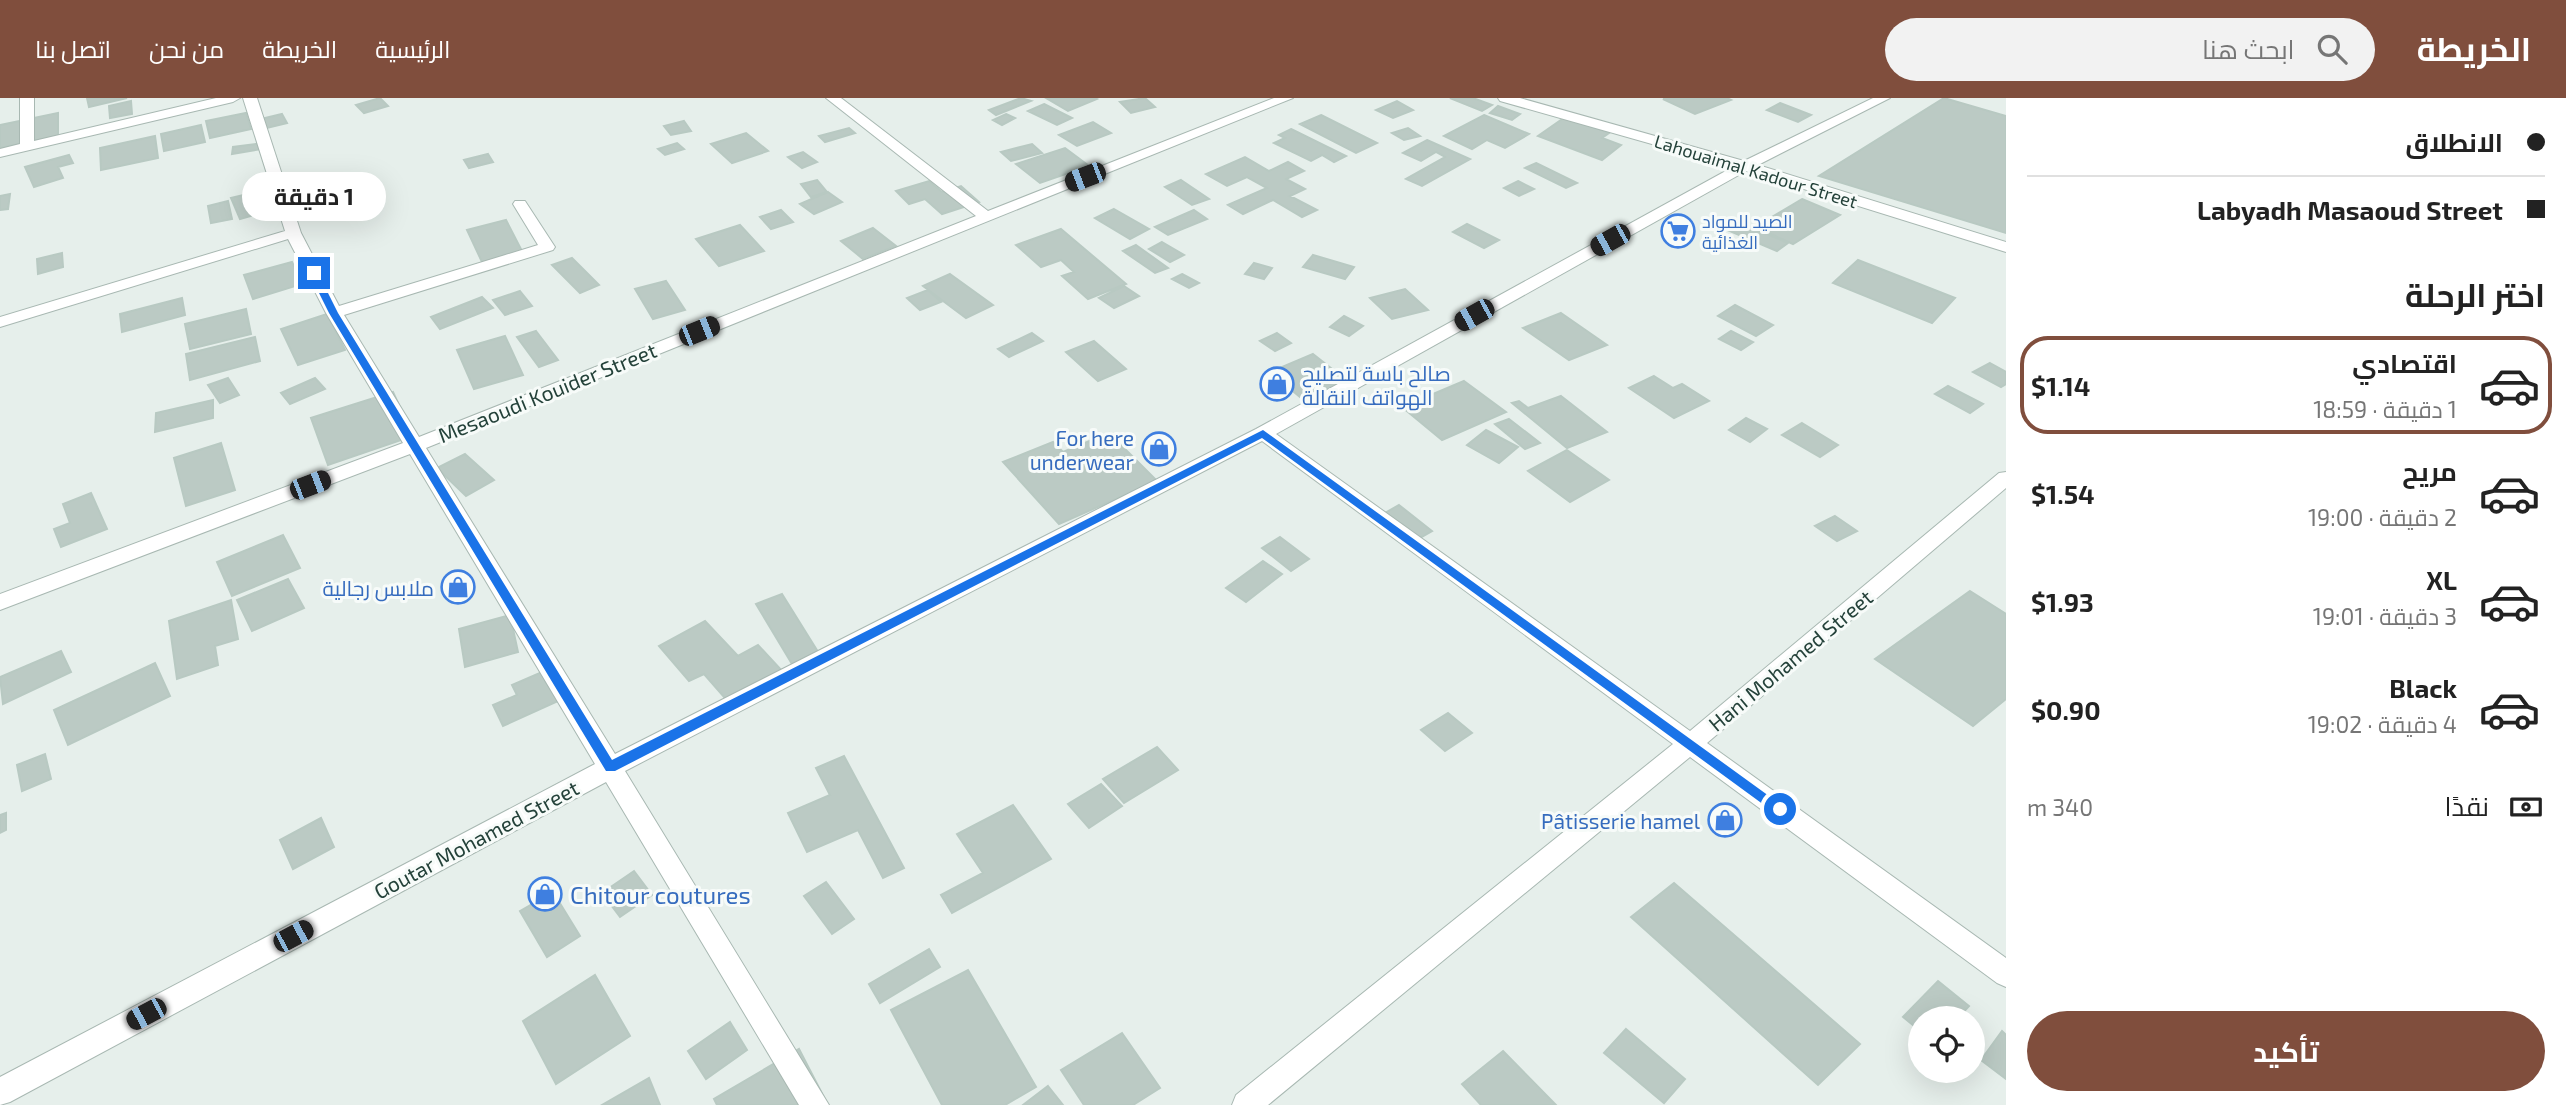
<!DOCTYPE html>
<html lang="ar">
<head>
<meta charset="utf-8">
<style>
	:root { --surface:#fff; --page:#f2f2f2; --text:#222; --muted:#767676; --line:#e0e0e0; --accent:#804e3d }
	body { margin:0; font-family:"Exo 2",Cairo,sans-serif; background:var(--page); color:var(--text); direction:rtl; height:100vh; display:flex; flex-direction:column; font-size:26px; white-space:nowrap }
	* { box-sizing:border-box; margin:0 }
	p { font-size:23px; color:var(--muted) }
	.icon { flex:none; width:38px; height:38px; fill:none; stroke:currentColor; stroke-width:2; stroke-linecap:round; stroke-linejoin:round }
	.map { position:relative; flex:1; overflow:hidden; direction:ltr }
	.side { display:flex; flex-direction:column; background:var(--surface); width:560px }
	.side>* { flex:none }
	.hud { display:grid; align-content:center; height:154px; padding:0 21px; background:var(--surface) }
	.buttons { position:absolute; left:1908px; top:908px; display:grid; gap:14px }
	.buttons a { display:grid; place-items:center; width:77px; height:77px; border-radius:50%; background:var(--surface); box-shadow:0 7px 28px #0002; font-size:35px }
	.end { position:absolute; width:32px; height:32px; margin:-16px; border:9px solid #1a73e8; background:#fff; box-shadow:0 0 0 4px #fff }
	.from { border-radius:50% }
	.bubble { position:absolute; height:49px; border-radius:24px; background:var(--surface); box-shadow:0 7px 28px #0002; font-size:23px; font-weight:700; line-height:49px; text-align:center; direction:rtl }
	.car { position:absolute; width:21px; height:42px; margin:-21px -10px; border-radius:9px; box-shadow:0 0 5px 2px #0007; background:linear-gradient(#222 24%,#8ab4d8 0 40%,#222 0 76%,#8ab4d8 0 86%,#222 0) }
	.hud b { display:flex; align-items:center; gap:24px; height:66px; font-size:26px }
	.hud b+b { border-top:2px solid var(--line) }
	.hud i { width:18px; height:18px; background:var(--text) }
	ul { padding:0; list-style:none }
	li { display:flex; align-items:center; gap:21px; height:98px; margin:0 14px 10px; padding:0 7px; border:4px solid transparent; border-radius:28px }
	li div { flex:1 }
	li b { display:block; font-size:26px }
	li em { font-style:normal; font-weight:700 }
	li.selected { border-color:var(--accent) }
	li>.icon { width:63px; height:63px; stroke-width:1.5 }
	h2 { padding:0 21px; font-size:32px; line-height:84px }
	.pay { display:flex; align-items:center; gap:18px; height:77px; padding:0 21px; font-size:26px }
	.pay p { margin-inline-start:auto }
	.cta { display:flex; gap:14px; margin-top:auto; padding:14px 21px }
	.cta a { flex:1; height:80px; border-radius:42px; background:var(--accent); color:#fff; font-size:28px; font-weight:700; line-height:80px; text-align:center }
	header { display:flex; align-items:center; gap:42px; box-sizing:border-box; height:98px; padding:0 35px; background:var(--accent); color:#fff }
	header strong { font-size:33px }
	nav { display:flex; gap:38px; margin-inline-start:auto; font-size:24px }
	.search { width:490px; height:63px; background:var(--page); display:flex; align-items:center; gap:18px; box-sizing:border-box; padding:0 24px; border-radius:38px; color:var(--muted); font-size:26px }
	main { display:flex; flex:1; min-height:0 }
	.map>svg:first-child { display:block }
	.building { fill:#bbcac4; stroke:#b8c9c2; stroke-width:2 }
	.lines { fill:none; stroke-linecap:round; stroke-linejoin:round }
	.minor-casing { stroke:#a8b8b2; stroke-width:2 }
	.minor { fill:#fff; fill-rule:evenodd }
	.route { fill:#1a73e8 }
	.labels { text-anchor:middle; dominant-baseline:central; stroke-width:6; stroke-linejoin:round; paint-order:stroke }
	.far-street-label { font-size:18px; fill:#24423a; stroke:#f7fbf9 }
	.far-shop-label { font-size:18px; fill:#366cbe; stroke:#f7fbf9; text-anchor:start }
	.shop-label { font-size:21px; fill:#366cbe; stroke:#f7fbf9; text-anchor:end }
	.street-label { font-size:21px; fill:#24423a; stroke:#f7fbf9 }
	.near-shop-label { font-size:24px; fill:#366cbe; stroke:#f7fbf9; text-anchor:start }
</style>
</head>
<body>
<header>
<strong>الخريطة</strong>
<div class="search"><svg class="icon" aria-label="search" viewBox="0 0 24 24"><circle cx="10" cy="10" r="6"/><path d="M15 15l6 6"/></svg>ابحث هنا</div>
<nav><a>الرئيسية</a><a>الخريطة</a><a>من نحن</a><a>اتصل بنا</a></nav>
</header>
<main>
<section class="side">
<div class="hud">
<b><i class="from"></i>الانطلاق</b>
<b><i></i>Labyadh Masaoud Street</b>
</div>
<h2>اختر الرحلة</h2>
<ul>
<li class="selected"><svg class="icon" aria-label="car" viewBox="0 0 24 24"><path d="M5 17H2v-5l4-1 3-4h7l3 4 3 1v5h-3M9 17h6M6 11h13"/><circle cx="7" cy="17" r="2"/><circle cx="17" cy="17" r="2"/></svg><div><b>اقتصادي</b><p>1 دقيقة · 18:59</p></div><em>$1.14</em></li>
<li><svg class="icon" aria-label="car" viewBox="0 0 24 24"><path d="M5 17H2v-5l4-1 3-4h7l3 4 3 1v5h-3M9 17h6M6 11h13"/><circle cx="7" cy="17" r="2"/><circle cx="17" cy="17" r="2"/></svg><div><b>مريح</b><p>2 دقيقة · 19:00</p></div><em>$1.54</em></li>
<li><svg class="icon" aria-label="car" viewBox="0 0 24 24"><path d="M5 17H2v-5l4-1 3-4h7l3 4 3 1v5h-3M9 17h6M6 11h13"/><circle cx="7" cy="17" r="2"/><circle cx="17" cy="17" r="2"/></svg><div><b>XL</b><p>3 دقيقة · 19:01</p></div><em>$1.93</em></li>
<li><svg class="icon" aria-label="car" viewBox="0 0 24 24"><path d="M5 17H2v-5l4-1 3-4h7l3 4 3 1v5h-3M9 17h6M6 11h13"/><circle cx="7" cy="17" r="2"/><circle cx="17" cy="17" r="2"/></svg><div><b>Black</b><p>4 دقيقة · 19:02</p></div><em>$0.90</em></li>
</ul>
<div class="pay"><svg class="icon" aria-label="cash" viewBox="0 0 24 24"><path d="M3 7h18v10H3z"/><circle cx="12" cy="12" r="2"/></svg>نقدًا<p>340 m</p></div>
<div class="cta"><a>تأكيد</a></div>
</section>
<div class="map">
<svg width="2006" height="1007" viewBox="0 0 2006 1007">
	<rect width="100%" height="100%" fill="#e6efeb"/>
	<path class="building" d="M87,0H127L89,9Z
		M380,0L388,8L364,15L356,7Z
		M1021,0L1031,3L996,17L989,12Z
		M1046,0H1095L1097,1L1068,13Z
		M1145,0L1155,9L1131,15L1120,4Z
		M1450,0H1473L1492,7L1482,13Z
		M1727,0L1731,2L1695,16L1663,1Z
		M1944,0L2006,18V135L1819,78Z
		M131,3L132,16L110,20L109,8Z
		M1397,3L1413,12L1393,20L1376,12Z
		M1780,5L1811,17L1798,24L1767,12Z
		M1044,6L1072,20L1057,27L1028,13Z
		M1498,8L1520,16L1512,22L1490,15Z
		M58,15V38L0,50V27Z
		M246,15L251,31L210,40L206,23Z
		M282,16L287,25L262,31L257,22Z
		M1006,16L1015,20L1002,27L993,22Z
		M1321,17L1377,45L1356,55L1300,26Z
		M1484,17L1529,36L1505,50L1487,42L1472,51L1444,38Z
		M1565,19L1609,35L1602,40L1621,47L1602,62L1538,38Z
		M684,23L691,33L671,37L664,28Z
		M1093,24L1111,35L1077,48L1059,37Z
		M201,27L205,44L164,53L161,36Z
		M849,30L855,35L825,44L819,38Z
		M1408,30L1420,38L1404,42L1392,35Z
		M1291,31L1346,58L1334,64L1322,57L1311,63L1274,45L1285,40L1279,37Z
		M746,35L768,53L732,65L711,46Z
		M155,38L158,60L101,72L100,50Z
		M1427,42L1470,61L1422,88L1406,81L1445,59L1436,54L1421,63L1403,55Z
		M263,45L262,51L232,56L233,49Z
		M677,45L684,51L665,57L658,51Z
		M1032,46L1042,55L1011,63L1001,54Z
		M1065,50L1089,68L1040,85L1016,66Z
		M803,54L817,64L802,70L788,59Z
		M488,56L493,64L469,70L464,62Z
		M69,57L73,65L58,69L63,80L34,89L25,69Z
		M1245,59L1269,73L1288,64L1304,73L1286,81L1305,91L1290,98L1317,112L1302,119L1273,102L1243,116L1228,107L1267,90L1247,79L1227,88L1206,76Z
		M1536,65L1577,85L1566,90L1525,70Z
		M817,82L827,94L811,99L801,86Z
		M1181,82L1209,101L1192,107L1165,89Z
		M929,83L942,94L961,88L979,104L942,116L925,101L909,106L896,93Z
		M1518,83L1534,91L1519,98L1504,90Z
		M828,94L842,104L814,116L800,106Z
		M10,96L8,111L0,112V98Z
		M248,96L258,116L240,121L231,100Z
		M1802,101L1840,117L1793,146L1755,129Z
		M228,103L232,121L211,125L208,108Z
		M1114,111L1149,131L1130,141L1095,120Z
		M781,112L793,124L771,131L760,119Z
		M1194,112L1207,121L1168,137L1155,129Z
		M1730,120L1788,145L1777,153L1718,128Z
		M506,122L522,153L482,164L467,132Z
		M1467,126L1499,142L1484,150L1453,134Z
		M740,127L764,153L719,168L696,141Z
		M873,130L896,148L863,161L841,143Z
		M1061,131L1126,186L1088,201L1062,178L1074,174L1061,162L1041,169L1016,147Z
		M1162,144L1184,157L1170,164L1149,151Z
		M1136,147L1168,170L1155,175L1123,153Z
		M62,155L63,169L38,176L37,161Z
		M1313,157L1354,169L1345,181L1303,169Z
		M572,160L599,187L580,195L552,167Z
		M1858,162L1955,200L1932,225L1833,185Z
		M292,164L302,186L253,201L244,177Z
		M1254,165L1272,170L1264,181L1245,176Z
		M950,176L993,207L966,220L923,188Z
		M1182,176L1199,185L1189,190L1172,181Z
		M666,183L685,212L653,221L635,191Z
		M1124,188L1139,198L1114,210L1099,200Z
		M1405,191L1428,212L1392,221L1370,200Z
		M928,192L941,204L920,212L907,200Z
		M520,193L532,208L505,217L493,202Z
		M482,199L493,210L440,231L431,219Z
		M182,200L185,217L122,234L120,216Z
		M1735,207L1773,227L1756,238L1718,218Z
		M246,211L251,236L190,251L185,226Z
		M1561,215L1607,247L1569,262L1523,230Z
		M327,216L345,252L298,267L281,231Z
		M1344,218L1363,228L1349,238L1330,229Z
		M536,233L558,262L539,269L517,239Z
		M1731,233L1753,244L1741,252L1719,241Z
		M1032,235L1043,243L1009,259L998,251Z
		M1277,235L1291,245L1275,253L1260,243Z
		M505,238L523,277L474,291L457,252Z
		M255,239L260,263L190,282L186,256Z
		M1094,243L1126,271L1098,283L1066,254Z
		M1313,256L1350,285L1306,304L1270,274Z
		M1990,265L2006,274V286L2001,289L1973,274Z
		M1654,278L1673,290L1682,286L1709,303L1674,320L1629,290Z
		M228,280L239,297L220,305L208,287Z
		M315,280L325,291L290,306L281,295Z
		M1464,283L1506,314L1442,342L1402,309Z
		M1948,288L1983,306L1970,315L1935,296Z
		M393,294L413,338L328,367L311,320Z
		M1561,298L1607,334L1567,350L1512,305L1519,303L1528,310Z
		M213,302V320L155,334L156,315Z
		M1746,320L1767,331L1750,344L1729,332Z
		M1509,321L1540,345L1525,351L1495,326Z
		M1802,325L1838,347L1820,359L1782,337Z
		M1486,332L1518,349L1499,365L1467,347Z
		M1109,335L1157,383L1059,426L1003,364L1053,344L1063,354Z
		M221,345L235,392L186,408L174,360Z
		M1567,352L1609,382L1570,404L1528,373Z
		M465,356L494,382L466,398L437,370Z
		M91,395L107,431L61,449L54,431L70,425L63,406Z
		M1399,407L1432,433L1411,445L1378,419Z
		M1835,418L1857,433L1837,443L1815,428Z
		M283,437L300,470L232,498L217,464Z
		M1280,439L1309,461L1291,473L1262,450Z
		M1263,463L1282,476L1246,504L1226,490Z
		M288,481L304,510L252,533L237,502Z
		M1970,493L2006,516V601L1973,628L1875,561Z
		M782,496L825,565L798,576L756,506Z
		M231,502L238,541L215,548L218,567L177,581L169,523Z
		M510,517L518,554L465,569L459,531Z
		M705,523L738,558L758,547L784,575L731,607L704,576L689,583L659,548Z
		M61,553L71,574L3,606L0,579Z
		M155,565L170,598L68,647L54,612Z
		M542,574L558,603L503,628L493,607L517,597L512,587Z
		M1448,615L1472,635L1445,653L1421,632Z
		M1157,649L1178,672L1124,705L1103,681Z
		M45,656L51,681L22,693L17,667Z
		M844,658L904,770L883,780L858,732L807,754L788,715L830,697L816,670Z
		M1101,686L1122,708L1089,730L1068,706Z
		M1013,707L1051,761L952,815L941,797L983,775L957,736Z
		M6,715V732L0,735V717Z
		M321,720L334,749L293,771L280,742Z
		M634,773L652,797L620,819L602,795Z
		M826,784L854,821L832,836L804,798Z
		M1674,785L1860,946L1818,987L1631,819Z
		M553,794L580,838L547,859L520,813Z
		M929,851L940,869L880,905L869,886Z
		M968,872L1036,989L1005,1007H942L891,912Z
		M595,877L630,938L556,986L523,923Z
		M1938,883L1969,908L1958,920H1920V933L1903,919Z
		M730,924L747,952L706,981L688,953Z
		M1626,931L1685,981L1664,1005L1604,955Z
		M2002,933L2006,937V981L1981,962Z
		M1122,935L1160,990L1133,1007H1084L1061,972Z
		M799,951L828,1007H717L714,1001Z
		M1503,953L1556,1007H1481L1462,986Z
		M649,980L660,1007H602Z
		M1048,988L1063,1007H1023Z"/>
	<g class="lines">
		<defs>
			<path id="minor" d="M20,0H34V43L216,0H240L233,4L0,59V51L20,46Z
				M243,0H257L301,135L339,208L538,147L513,106L515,103H525L555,149L553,152L344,217L419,339L976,118L826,0H841L988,113L1274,0H1293L426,350L615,656L1256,331L1733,69L1500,3L1498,0H1520L1744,63L1873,0H1890L1758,67L2006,144V154L1746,73L1276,336L1690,633L1999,375L2006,374V390L1707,645L2006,860V889L1997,885L1690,659L1268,1007H1232L1236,997L1673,646L1262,343L625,673L829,1007H799L606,684L10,1004L0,1007V979L595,666L410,356L0,512V496L403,345L326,215L288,141L0,229V219L285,133Z"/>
		</defs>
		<use href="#minor" class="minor-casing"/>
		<use href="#minor" class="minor"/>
	</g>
	<path class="route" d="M314,173L318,175L338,215L612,662L1263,332L1787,711L1780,717L1775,715L1262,340L615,673H606L329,215L309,175Z"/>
	<defs>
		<symbol id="supermarket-ring" viewBox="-11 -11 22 22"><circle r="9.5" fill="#f7fbf9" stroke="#3f7fe0" stroke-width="1.5"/><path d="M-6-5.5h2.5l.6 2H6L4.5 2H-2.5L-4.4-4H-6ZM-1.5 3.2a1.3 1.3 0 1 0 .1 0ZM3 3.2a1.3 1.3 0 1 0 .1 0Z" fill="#3f7fe0"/></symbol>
		<symbol id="shop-ring" viewBox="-11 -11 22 22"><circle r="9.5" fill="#f7fbf9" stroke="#3f7fe0" stroke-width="1.5"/><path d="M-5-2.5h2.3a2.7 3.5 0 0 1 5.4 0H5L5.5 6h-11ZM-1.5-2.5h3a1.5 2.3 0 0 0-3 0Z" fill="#3f7fe0"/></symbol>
	</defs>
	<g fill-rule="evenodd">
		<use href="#supermarket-ring" x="1659" y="114" width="38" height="38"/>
		<use href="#shop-ring" x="1258" y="267" width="38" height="38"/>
		<use href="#shop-ring" x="1140" y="332" width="38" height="38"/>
		<use href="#shop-ring" x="439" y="470" width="38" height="38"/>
		<use href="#shop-ring" x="1706" y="703" width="38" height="38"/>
		<use href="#shop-ring" x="526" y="777" width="38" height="38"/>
	</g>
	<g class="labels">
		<g class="far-street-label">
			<text transform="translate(1756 73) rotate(17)">Lahouaimal Kadour Street</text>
		</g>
		<g class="far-shop-label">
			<text x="1702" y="123">الصيد للمواد<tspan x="1702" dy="21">الغذائية</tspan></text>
		</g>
		<g class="shop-label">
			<text x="1302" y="274" text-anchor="start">صالح باسة لتصليح<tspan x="1302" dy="24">الهواتف النقالة</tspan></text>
			<text x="1134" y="339">For here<tspan x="1134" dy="24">underwear</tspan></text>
			<text x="434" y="489">ملابس رجالية</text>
			<text x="1700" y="722">Pâtisserie hamel</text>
		</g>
		<g class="street-label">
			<text transform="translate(547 294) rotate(-22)">Mesaoudi Kouider Street</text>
			<text transform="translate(1790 562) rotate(-40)">Hani Mohamed Street</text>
			<text transform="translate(476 741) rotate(-28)">Goutar Mohamed Street</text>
		</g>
		<g class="near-shop-label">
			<text x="570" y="796">Chitour coutures</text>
		</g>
	</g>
</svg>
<div class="buttons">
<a><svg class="icon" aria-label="locate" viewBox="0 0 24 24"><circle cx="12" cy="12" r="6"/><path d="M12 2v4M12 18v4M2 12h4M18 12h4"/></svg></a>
</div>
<i class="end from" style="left:1780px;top:711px"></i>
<i class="end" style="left:314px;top:175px"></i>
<div class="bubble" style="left:242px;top:74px;width:144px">1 دقيقة</div>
<i class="car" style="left:1085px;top:79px;rotate:249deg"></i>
<i class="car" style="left:1610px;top:142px;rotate:241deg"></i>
<i class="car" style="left:1474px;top:217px;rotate:241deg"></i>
<i class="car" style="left:699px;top:233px;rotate:68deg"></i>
<i class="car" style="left:310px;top:387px;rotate:69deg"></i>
<i class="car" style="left:293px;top:838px;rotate:62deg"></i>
<i class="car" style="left:146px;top:916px;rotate:242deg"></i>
</div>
</main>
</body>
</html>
